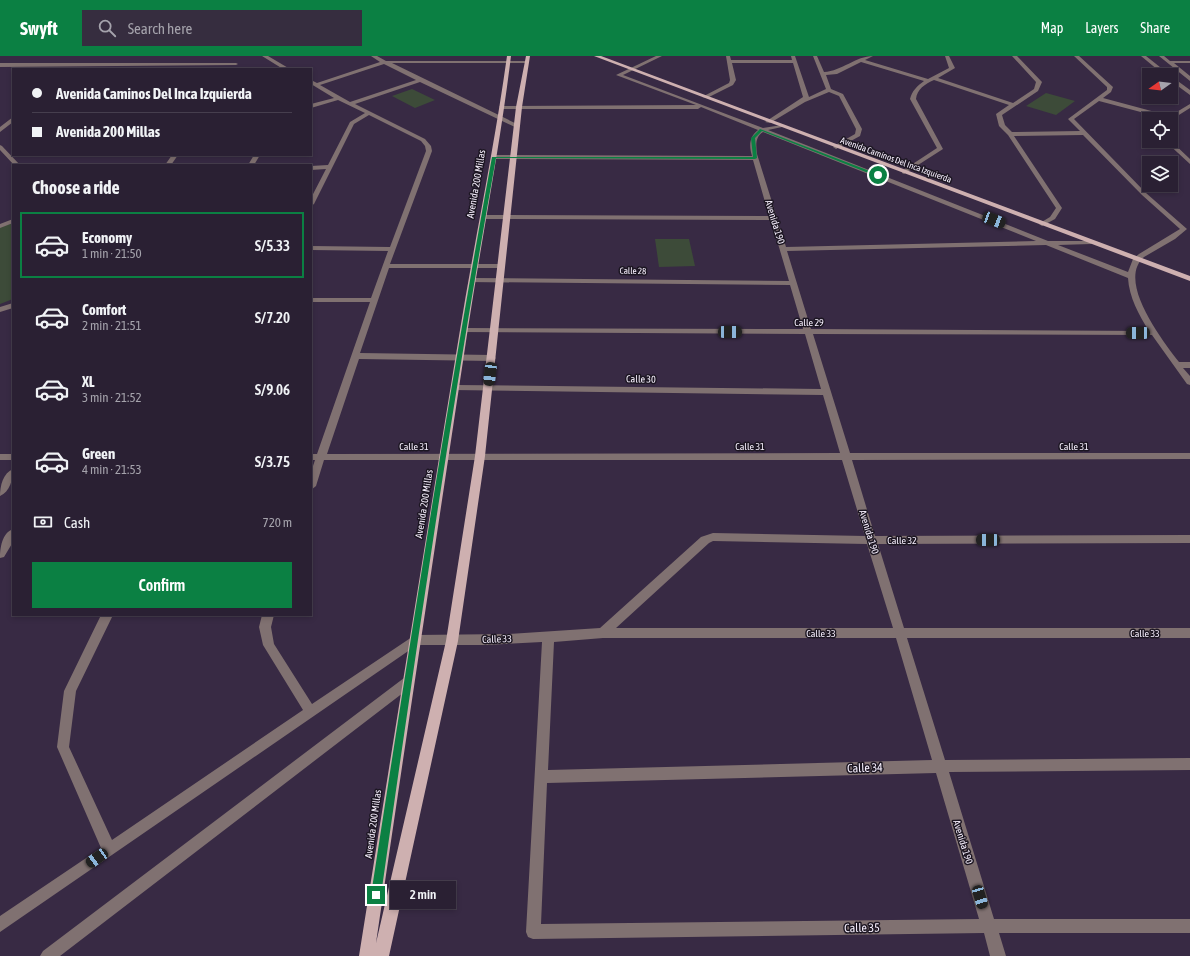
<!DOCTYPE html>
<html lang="en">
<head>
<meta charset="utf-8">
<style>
	:root { --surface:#2a2033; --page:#362d3f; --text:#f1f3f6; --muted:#a5a3ac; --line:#463e4e; --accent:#0b8043 }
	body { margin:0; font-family:"Asap Condensed",sans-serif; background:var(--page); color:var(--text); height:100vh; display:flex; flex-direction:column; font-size:15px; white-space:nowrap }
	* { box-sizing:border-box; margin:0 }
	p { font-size:13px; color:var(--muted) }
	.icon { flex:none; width:22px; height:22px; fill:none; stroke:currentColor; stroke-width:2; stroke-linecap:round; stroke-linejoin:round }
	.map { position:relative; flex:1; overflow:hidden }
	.sheet { position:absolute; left:12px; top:108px; width:300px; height:452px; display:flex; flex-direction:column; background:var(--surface); border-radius:0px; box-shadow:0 2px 6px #0003,0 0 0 1px var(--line) }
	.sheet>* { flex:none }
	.top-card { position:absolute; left:12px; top:12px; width:300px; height:88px; border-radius:0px; box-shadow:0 2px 6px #0003,0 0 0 1px var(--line); display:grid; align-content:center; height:88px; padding:0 20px; background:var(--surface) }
	.needle { width:26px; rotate:256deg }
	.fabs { position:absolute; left:1142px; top:12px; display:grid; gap:8px }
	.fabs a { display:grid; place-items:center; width:36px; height:36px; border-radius:0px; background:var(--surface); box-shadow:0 2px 6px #0003,0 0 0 1px var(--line); font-size:20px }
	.end { position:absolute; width:18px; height:18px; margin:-9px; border:5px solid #0b8043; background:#fff; box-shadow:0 0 0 2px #fff }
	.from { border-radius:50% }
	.bubble { position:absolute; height:28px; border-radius:0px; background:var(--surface); box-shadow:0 2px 6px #0003,0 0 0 1px var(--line); font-size:13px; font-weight:600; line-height:28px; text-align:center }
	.car { position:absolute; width:12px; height:24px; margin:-12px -6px; border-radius:5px; box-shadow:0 0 3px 1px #0007; background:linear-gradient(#222 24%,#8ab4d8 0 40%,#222 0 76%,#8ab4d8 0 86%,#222 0) }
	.top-card b { display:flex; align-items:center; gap:14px; height:38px; font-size:15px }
	.top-card b+b { border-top:1px solid var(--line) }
	.top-card i { width:10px; height:10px; background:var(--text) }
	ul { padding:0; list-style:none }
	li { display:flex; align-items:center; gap:12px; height:66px; margin:0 8px 6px; padding:0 12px; border:2px solid transparent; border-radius:0px }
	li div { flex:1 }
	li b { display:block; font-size:15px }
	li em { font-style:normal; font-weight:600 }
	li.on { border-color:var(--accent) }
	li>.icon { width:36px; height:36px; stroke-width:1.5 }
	h2 { padding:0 20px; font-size:18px; line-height:48px }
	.pay { display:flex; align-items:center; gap:10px; height:44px; padding:0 20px; font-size:15px }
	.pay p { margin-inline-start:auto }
	.primary-button { display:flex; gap:8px; margin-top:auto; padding:8px 20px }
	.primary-button a { flex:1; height:46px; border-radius:0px; background:var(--accent); color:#fff; font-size:16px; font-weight:600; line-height:46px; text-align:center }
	header { display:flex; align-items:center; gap:24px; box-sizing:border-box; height:56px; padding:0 20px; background:var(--accent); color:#fff }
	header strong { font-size:19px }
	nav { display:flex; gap:22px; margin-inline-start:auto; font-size:14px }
	.search { width:280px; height:36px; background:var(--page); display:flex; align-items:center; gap:10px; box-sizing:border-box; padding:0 14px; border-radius:0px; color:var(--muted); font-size:15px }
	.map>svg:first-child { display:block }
	.green { fill:#3d4b39 }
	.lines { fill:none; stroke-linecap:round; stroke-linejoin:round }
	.minor { fill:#807171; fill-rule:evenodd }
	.major { fill:#ceb0b0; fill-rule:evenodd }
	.route { fill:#0b8043 }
	.labels { text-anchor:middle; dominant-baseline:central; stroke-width:3; stroke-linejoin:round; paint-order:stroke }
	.far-street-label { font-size:9px; fill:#f7f0fe; stroke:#1c1622 }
	.street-label { font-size:10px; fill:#f7f0fe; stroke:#1c1622 }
	.near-street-label { font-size:12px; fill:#f7f0fe; stroke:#1c1622 }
</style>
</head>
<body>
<header>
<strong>Swyft</strong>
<div class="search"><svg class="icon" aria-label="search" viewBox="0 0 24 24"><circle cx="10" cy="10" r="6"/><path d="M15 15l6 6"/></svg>Search here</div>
<nav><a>Map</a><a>Layers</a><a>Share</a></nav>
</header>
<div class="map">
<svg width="1190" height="900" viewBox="0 0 1190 900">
	<rect width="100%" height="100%" fill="#382a44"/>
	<path class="green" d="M412,33L435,44L415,52L392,40Z
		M1046,37L1075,45L1056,59L1026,50Z
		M13,167V243L0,248V171Z
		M655,183H689L695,210L659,211Z"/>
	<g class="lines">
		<path class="minor" d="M262,0H268L290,13H283Z
			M371,0H377L386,5H527L529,6L527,7H392L519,69L520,70L517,72L420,26L355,48L425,83L431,90L432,95L390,208H501L505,210L501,212H389L360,297L492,299L496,302L492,305L359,303L327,398L840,397L823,339L453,334L452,332L453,330L456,329L821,333L805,278L461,276V272H464L803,273L790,229L469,226V222H472L789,225L771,164L483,163L480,161L483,159L769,160L753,104L494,103L491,101L494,99L752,100C749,90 749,81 758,74L701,51L698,53H502L499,51L500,50L696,49L616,19L656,0H662L623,19L763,72L782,69V71L768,74L1048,185H1093L1095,186L1091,188L1058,189L1128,216L1133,203L1139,198L1180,173L1142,139L1083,79L1014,80L1062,152L1055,163L1042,170L1039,168L1040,167L1050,161L1056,152L1008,79L999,70L996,58L1009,49L934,24C925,28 917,33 916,43L943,93L904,118L902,117V115L937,92L910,43C912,35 917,30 924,25L861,6L837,18L826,19L831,33L843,38L862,73L860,80L836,93L833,91L834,90L855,78L856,73L839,40L829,36L805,46L770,67L765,66L803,41L793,7H732L736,24L733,29L707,42L702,41L729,27L730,24L726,0H730L731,4H792L791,0H795L809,41L826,33L813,0H817L824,16C842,15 856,0 873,0L865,4L928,23L949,12L945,0H949L955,12L938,22L1013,47L1034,33L1036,26L1012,0H1017L1042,26L1038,35L1002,59L1005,69L1012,76L1080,75L1068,63L1107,34V31L1074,0H1079L1113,31L1111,36L1103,42L1170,60L1190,48V52L1171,64L1099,45L1074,63L1146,137L1187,173L1175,183L1144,201C1116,225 1163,285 1179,306H1190V312H1183L1190,320V329L1187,328L1152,279L813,278L850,397H1190V403L852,404L875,480L1190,479V487L878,488L904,572H1190V582H907L945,704L1190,702V714L949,716L994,863H1190V877H999L1006,900H990L984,877L533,883L528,881L526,876L542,586L486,589H417L0,876V860L101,792L57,691L64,635L101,559H113L76,635L69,691L112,784L303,654L263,589L259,571L262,559H274L271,571L274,588L312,648L415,579L509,578L600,572L701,481L713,477L865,480L842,404H324L316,430L311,434V416L315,404H311V398H317L370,246H311V242H371L388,195L311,194V190L390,191L426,95L425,90L421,85L369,59L354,68L314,148L311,150V142L326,113L311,114V110L328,109L350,66L365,57L338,44L311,52V48L334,42L311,28V24L317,27L380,6ZM384,8L416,24L350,46L320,29ZM763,76L1036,185L786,191L757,98C756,89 755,81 763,76ZM1046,189L1128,222C1129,241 1139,259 1149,275L811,273L787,195ZM713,485L867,488L893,572H616L709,487ZM603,582H896L932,704L548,714L554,586ZM936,717L979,863L541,868L547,727Z
			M1141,0H1146L1170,19H1164Z
			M1159,0H1164L1170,5H1190V7H1174L1190,20V25Z
			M0,7H236L238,8L236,9L0,11Z
			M1171,20L1190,34V39L1171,25Z
			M13,61V66L0,76V71Z
			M1165,85H1171L1190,103V108Z
			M0,89L2,90L20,109H14L0,94Z
			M172,99H178L171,109H165Z
			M254,99H260L254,109H248Z
			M13,163V167L0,172V168Z
			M13,247V252L0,256V251Z
			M0,398H13V404H0Z
			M13,413C13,423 10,436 0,440C0,430 3,417 13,413Z
			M13,473V486L4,501L0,502C0,492 2,477 13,473Z
			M408,620L412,622L414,626L412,630L60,900H40L43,895L404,622Z"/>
		<path class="major" d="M507,0H511C500,91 482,181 468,272C437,477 406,682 376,887L446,585L475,400L516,51L526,0H530L522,51L485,400L458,585L389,900H359C392,693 425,487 459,280C474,187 494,94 507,0Z
			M594,0H601L1190,220V225Z"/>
	</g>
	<path class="route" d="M760,73L880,119L876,120L762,75L755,82L757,102L755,103L496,102C452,347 416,593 381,839L379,842H373L371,839C409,593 447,346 492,101H753L751,82Z"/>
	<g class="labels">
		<g class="far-street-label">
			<text transform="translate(896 104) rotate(20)">Avenida Caminos Del Inca Izquierda</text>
			<text transform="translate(633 215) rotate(1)">Calle 28</text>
		</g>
		<g class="street-label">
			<text transform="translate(476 128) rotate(-80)">Avenida 200 Millas</text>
			<text transform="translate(775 166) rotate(73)">Avenida 190</text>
			<text x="809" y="266">Calle 29</text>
			<text transform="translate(641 323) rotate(1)">Calle 30</text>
			<text x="414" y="390">Calle 31</text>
			<text x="750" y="390">Calle 31</text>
			<text x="1074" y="390">Calle 31</text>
			<text transform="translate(424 448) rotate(-81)">Avenida 200 Millas</text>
			<text transform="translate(869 476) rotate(73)">Avenida 190</text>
			<text x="902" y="484">Calle 32</text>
			<text x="821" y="577">Calle 33</text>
			<text x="1145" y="577">Calle 33</text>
			<text transform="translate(497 583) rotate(-2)">Calle 33</text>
			<text transform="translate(373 768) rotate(-82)">Avenida 200 Millas</text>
			<text transform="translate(963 786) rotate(73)">Avenida 190</text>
		</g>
		<g class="near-street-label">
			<text transform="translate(865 712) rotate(-2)">Calle 34</text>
			<text transform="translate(862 872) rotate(-1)">Calle 35</text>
		</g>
	</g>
</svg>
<div class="fabs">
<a><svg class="needle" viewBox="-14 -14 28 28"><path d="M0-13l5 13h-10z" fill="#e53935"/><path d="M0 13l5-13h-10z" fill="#a5a3ac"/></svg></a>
<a><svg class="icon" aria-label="locate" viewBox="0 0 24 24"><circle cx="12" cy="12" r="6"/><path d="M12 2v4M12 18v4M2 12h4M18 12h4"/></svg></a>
<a><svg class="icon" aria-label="layers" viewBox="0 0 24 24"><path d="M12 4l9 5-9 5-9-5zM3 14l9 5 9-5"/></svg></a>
</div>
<i class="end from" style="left:878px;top:119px"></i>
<i class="end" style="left:376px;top:839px"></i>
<div class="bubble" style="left:390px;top:825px;width:66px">2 min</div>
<i class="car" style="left:994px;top:164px;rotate:111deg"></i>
<i class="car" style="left:730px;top:276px;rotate:90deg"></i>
<i class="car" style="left:1138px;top:277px;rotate:270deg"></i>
<i class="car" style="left:490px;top:318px;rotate:187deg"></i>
<i class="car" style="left:988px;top:484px;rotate:270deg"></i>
<i class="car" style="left:97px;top:802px;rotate:235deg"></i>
<i class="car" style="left:980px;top:841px;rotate:163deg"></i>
<div class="top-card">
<b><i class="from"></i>Avenida Caminos Del Inca Izquierda</b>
<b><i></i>Avenida 200 Millas</b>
</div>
<section class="sheet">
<h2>Choose a ride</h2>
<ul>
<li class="on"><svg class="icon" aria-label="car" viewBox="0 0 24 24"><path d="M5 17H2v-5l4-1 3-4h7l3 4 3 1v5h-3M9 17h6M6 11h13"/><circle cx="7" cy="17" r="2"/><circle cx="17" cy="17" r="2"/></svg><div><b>Economy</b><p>1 min · 21:50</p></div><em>S/5.33</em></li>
<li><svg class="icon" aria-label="car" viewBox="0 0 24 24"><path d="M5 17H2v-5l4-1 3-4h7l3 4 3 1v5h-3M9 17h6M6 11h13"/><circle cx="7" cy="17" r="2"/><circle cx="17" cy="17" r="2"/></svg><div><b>Comfort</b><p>2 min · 21:51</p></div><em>S/7.20</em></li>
<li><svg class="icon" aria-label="car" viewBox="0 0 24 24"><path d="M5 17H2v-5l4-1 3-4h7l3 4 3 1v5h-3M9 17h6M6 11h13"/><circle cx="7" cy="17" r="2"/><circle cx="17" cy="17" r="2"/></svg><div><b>XL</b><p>3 min · 21:52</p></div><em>S/9.06</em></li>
<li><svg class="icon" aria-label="car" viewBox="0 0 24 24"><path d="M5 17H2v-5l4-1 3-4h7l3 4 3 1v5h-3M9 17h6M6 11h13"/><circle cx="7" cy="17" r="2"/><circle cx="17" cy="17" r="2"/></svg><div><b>Green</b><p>4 min · 21:53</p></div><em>S/3.75</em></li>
</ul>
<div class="pay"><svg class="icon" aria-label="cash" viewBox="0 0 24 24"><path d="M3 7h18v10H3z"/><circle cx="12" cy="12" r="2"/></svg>Cash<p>720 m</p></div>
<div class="primary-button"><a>Confirm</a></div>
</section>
</div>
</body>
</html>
